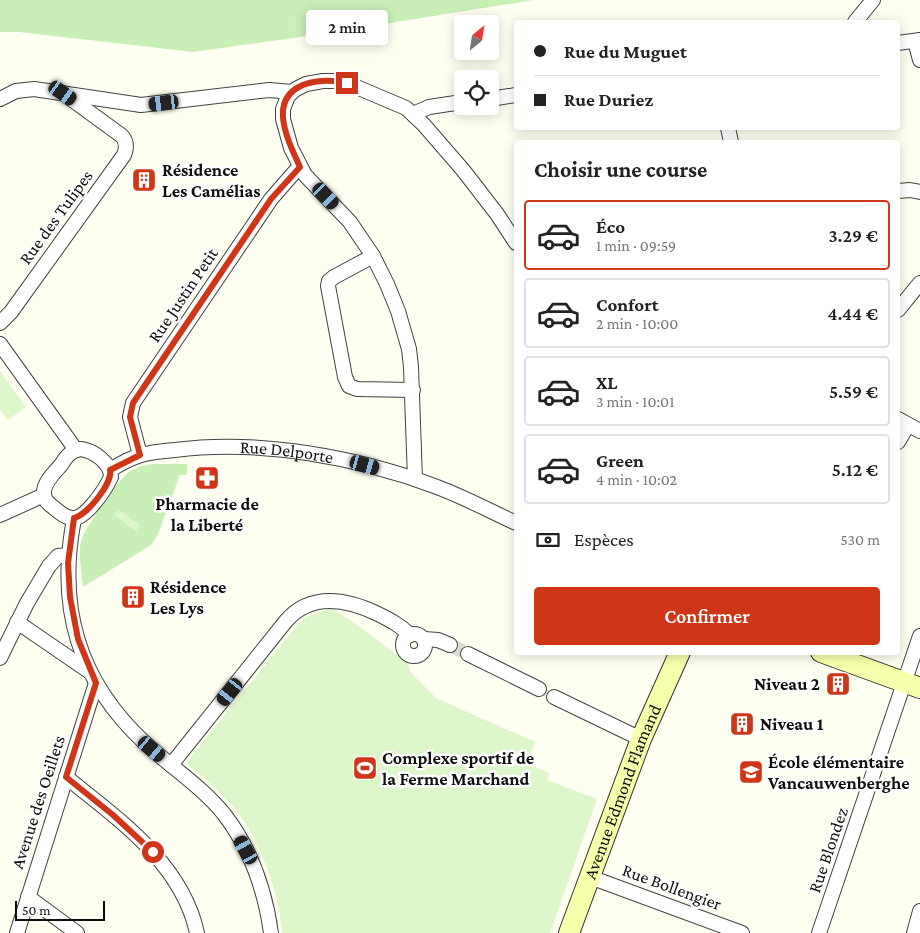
<!DOCTYPE html>
<html lang="fr">
<head>
<meta charset="utf-8">
<style>
	:root { --surface:#fff; --page:#f2f2f2; --text:#222; --muted:#767676; --line:#e0e0e0; --accent:#cf3517 }
	body { margin:0; font-family:"Crimson Pro",serif; background:var(--page); color:var(--text); height:100vh; display:flex; flex-direction:column; font-size:19px; white-space:nowrap }
	* { box-sizing:border-box; margin:0 }
	p { font-size:16px; color:var(--muted) }
	.icon { flex:none; width:28px; height:28px; fill:none; stroke:currentColor; stroke-width:2; stroke-linecap:round; stroke-linejoin:round }
	.map { position:relative; flex:1; overflow:hidden }
	.details { position:absolute; left:514px; top:140px; width:386px; height:515px; display:flex; flex-direction:column; background:var(--surface); border-radius:5px; box-shadow:0 2px 12px #0003 }
	.details>* { flex:none }
	.guide { position:absolute; left:514px; top:20px; width:386px; height:110px; border-radius:5px; box-shadow:0 2px 12px #0003; display:grid; align-content:center; height:110px; padding:0 20px; background:var(--surface) }
	.needle { width:32px; rotate:30deg }
	.controls { position:absolute; left:454px; top:15px; display:grid; gap:10px }
	.controls a { display:grid; place-items:center; width:45px; height:45px; border-radius:5px; background:var(--surface); box-shadow:0 2px 12px #0003; font-size:25px }
	.scale { position:absolute; left:15px; bottom:12px; width:90px; box-sizing:border-box; padding-left:5px; border:2px solid #0f0f0f; border-top:0; font-size:14px; line-height:18px; white-space:nowrap; color:#0f0f0f; -webkit-text-stroke:4px #fff; paint-order:stroke }
	.end { position:absolute; width:22px; height:22px; margin:-11px; border:6px solid #cf3517; background:#fff; box-shadow:0 0 0 2px #fff }
	.from { border-radius:50% }
	.bubble { position:absolute; height:35px; border-radius:5px; background:var(--surface); box-shadow:0 2px 12px #0003; font-size:16px; font-weight:600; line-height:35px; text-align:center }
	.car { position:absolute; width:15px; height:30px; margin:-15px -8px; border-radius:6px; box-shadow:0 0 4px 1px #0007; background:linear-gradient(#222 24%,#8ab4d8 0 40%,#222 0 76%,#8ab4d8 0 86%,#222 0) }
	.guide b { display:flex; align-items:center; gap:18px; height:48px; font-size:19px }
	.guide b+b { border-top:1px solid var(--line) }
	.guide i { width:12px; height:12px; background:var(--text) }
	ul { padding:0; list-style:none }
	li { display:flex; align-items:center; gap:15px; height:70px; margin:0 10px 8px; padding:0 10px; border:2px solid var(--line); border-radius:5px }
	li div { flex:1 }
	li b { display:block; font-size:19px }
	li em { font-style:normal; font-weight:600 }
	li.active { border-color:var(--accent) }
	li>.icon { width:45px; height:45px; stroke-width:1.5 }
	h2 { padding:0 20px; font-size:22px; line-height:60px }
	.pay { display:flex; align-items:center; gap:12px; height:55px; padding:0 20px; font-size:19px }
	.pay p { margin-inline-start:auto }
	.action { display:flex; gap:10px; margin-top:auto; padding:10px 20px }
	.action a { flex:1; height:58px; border-radius:5px; background:var(--accent); color:#fff; font-size:20px; font-weight:600; line-height:58px; text-align:center }
	.map>svg:first-child { display:block }
	.green { fill:#c7efb6 }
	.pitch { fill:#dcf5c9 }
	.lines { fill:none; stroke-linecap:round; stroke-linejoin:round }
	.street-tunnel { stroke:#dbdbcf; stroke-width:14; stroke-dasharray:14 7; stroke-linecap:butt }
	.street-casing { stroke:#424242; stroke-width:16 }
	.secondary-casing { stroke:#313131; stroke-width:22 }
	.street { stroke:#fff; stroke-width:14 }
	.secondary { stroke:#f7ffac; stroke-width:20 }
	.route { stroke:#cf3517; stroke-width:6 }
	.labels { text-anchor:middle; dominant-baseline:central; stroke-width:5; stroke-linejoin:round; paint-order:stroke }
	.poi-label { font-size:18px; font-weight:bold; fill:#0f0f0f; stroke:#fff; text-anchor:start }
	.street-label { font-size:18px; fill:#0f0f0f; stroke:#fff }
</style>
</head>
<body>
<div class="map">
<svg width="920" height="933" viewBox="0 0 920 933">
	<rect width="100%" height="100%" fill="#fffff1"/>
	<path class="green" d="M0,0H534L322,34L193,52L19,32H0Z
		M152,464H187V475H180L158,534L151,545L83,587C82,572 78,555 81,541C85,527 118,480 130,471C137,467 144,465 152,464Z"/>
	<path class="pitch" d="M0,371L26,407L8,420L0,410Z
		M118,509L140,525L136,531L114,515Z
		M332,608L357,625L407,662L411,673L436,698L535,742L527,763L549,773L547,780L597,799L550,933H282C280,894 258,834 232,805C218,790 202,776 186,763L298,624L306,617Z"/>
	<g class="lines">
		<path class="street-tunnel" d="M450,645L468,654"/>
		<defs>
			<g id="street">
				<path d="M855,22L873,0"/>
				<path d="M915,41L920,60"/>
				<path d="M898,43L920,40"/>
				<path d="M0,99L16,91L34,89L141,105L269,90L292,92"/>
				<path d="M490,99L516,95"/>
				<path d="M413,114L429,107L462,102"/>
				<path d="M728,128L731,142"/>
				<path d="M898,191L910,190L920,192"/>
				<path d="M373,256L334,277L329,281L328,286L345,377L349,386L357,389L413,390"/>
				<path d="M898,310L920,283"/>
				<path d="M0,323L11,312L124,155C127,148 127,142 122,136L63,93"/>
				<path d="M0,344L76,450"/>
				<path d="M898,419L920,431"/>
				<path d="M898,442L908,425"/>
				<path d="M81,449C94,451 111,463 111,477C106,488 86,519 73,518C65,518 58,511 53,507C47,503 43,498 44,491C45,481 55,472 61,465C66,457 71,450 81,449Z"/>
				<path d="M140,455L130,417L133,403L271,199L299,167"/>
				<path id="s1" d="M110,470C120,464 130,458 141,455C152,452 163,451 175,450C258,439 358,457 437,487C464,497 490,511 516,523"/>
				<path d="M415,479L411,367L409,349L398,311L387,284L373,256L350,222L305,175L291,148L283,119V109L288,96L296,89L306,84L323,81H337L347,83L406,108L424,125L463,170L497,214L516,243"/>
				<path d="M0,515L44,495"/>
				<path d="M74,519C57,607 78,681 145,743C171,767 201,786 224,814C251,849 265,890 271,933"/>
				<path d="M17,622L90,672"/>
				<circle cx="414" cy="645" r="11"/>
				<path d="M424,639L438,640L450,645"/>
				<path d="M468,654L539,689"/>
				<path d="M0,658L27,603L49,566L58,556L69,555"/>
				<path d="M554,697L641,739"/>
				<path d="M171,765L286,621C311,592 347,599 378,614C390,620 400,625 410,635"/>
				<path d="M66,777C118,819 182,863 197,933"/>
				<path d="M590,877L742,933"/>
				<path d="M28,897L77,933"/>
				<path d="M17,933L96,683"/>
				<path d="M819,933L920,636"/>
				<path d="M914,933L920,911"/>
			</g>
			<g id="secondary">
				<path d="M821,652L920,688"/>
				<path id="s2" d="M569,933L641,739L680,652"/>
			</g>
		</defs>
		<use href="#street" class="street-casing"/>
		<use href="#secondary" class="secondary-casing"/>
		<use href="#street" class="street"/>
		<use href="#secondary" class="secondary"/>
	</g>
	<g class="lines">
		<path class="route" d="M153,852L113,815L66,777L96,683L78,639L70,597L68,563L74,518C87,515 113,483 110,470L140,455L130,417L133,403L271,199L300,167C287,139 265,95 309,83C321,80 334,80 347,83"/>
	</g>
	<defs>
		<symbol id="building-square" viewBox="-11 -11 22 22"><rect x="-9" y="-9" width="18" height="18" rx="4" fill="#cf3517" stroke="#fff"/><path d="M-4-6H4V6H1V3H-1V6H-4ZM-2.5-4.3h1.7v1.8h-1.7ZM.8-4.3h1.7v1.8H.8ZM-2.5-1h1.7V.8h-1.7ZM.8-1h1.7V.8H.8Z" fill="#fff"/></symbol>
		<symbol id="pharmacy-square" viewBox="-11 -11 22 22"><rect x="-9" y="-9" width="18" height="18" rx="4" fill="#cf3517" stroke="#fff"/><path d="M-2-6h4v4h4v4h-4v4h-4v-4h-4v-4h4Z" fill="#fff"/></symbol>
		<symbol id="stadium-square" viewBox="-11 -11 22 22"><rect x="-9" y="-9" width="18" height="18" rx="4" fill="#cf3517" stroke="#fff"/><path d="M0-5a6.5 5 0 1 0 0 10a6.5 5 0 1 0 0-10ZM-3.5-1.8h7v3.6h-7Z" fill="#fff"/></symbol>
		<symbol id="school-square" viewBox="-11 -11 22 22"><rect x="-9" y="-9" width="18" height="18" rx="4" fill="#cf3517" stroke="#fff"/><path d="M0-5L7-2L0 1L-7-2ZM-4 1L0 2.5L4 1V4Q0 6-4 4Z" fill="#fff"/></symbol>
	</defs>
	<g fill-rule="evenodd">
		<use href="#building-square" x="130" y="166" width="28" height="28"/>
		<use href="#pharmacy-square" x="193" y="464" width="28" height="28"/>
		<use href="#building-square" x="119" y="583" width="28" height="28"/>
		<use href="#building-square" x="824" y="670" width="28" height="28"/>
		<use href="#building-square" x="728" y="710" width="28" height="28"/>
		<use href="#stadium-square" x="351" y="754" width="28" height="28"/>
		<use href="#school-square" x="737" y="758" width="28" height="28"/>
	</g>
	<g class="labels">
		<g class="poi-label">
			<text x="162" y="170">Résidence<tspan x="162" dy="21">Les Camélias</tspan></text>
			<text x="207" y="504" text-anchor="middle">Pharmacie de<tspan x="207" dy="21">la Liberté</tspan></text>
			<text x="150" y="587">Résidence<tspan x="150" dy="21">Les Lys</tspan></text>
			<text x="820" y="684" text-anchor="end">Niveau 2</text>
			<text x="760" y="724">Niveau 1</text>
			<text x="382" y="758">Complexe sportif de<tspan x="382" dy="21">la Ferme Marchand</tspan></text>
			<text x="768" y="762">École élémentaire<tspan x="768" dy="21">Vancauwenberghe</tspan></text>
		</g>
		<g class="street-label">
			<text transform="translate(56 217) rotate(-54)">Rue des Tulipes</text>
			<text transform="translate(183 295) rotate(-56)">Rue Justin Petit</text>
			<text stroke="none"><textPath href="#s1" startOffset="181">Rue Delporte</textPath></text>
			<text stroke="none"><textPath href="#s2" startOffset="151">Avenue Edmond Flamand</textPath></text>
			<text transform="translate(38 802) rotate(-72)">Avenue des Oeillets</text>
			<text transform="translate(828 850) rotate(-71)">Rue Blondez</text>
			<text transform="translate(672 887) rotate(20)">Rue Bollengier</text>
		</g>
	</g>
</svg>
<div class="controls">
<a><svg class="needle" viewBox="-14 -14 28 28"><path d="M0-13l5 13h-10z" fill="#e53935"/><path d="M0 13l5-13h-10z" fill="#767676"/></svg></a>
<a><svg class="icon" aria-label="locate" viewBox="0 0 24 24"><circle cx="12" cy="12" r="6"/><path d="M12 2v4M12 18v4M2 12h4M18 12h4"/></svg></a>
</div>
<div class="scale">50 m</div>
<i class="end from" style="left:153px;top:852px"></i>
<i class="end" style="left:347px;top:83px"></i>
<div class="bubble" style="left:306px;top:10px;width:82px">2 min</div>
<i class="car" style="left:63px;top:93px;rotate:125deg"></i>
<i class="car" style="left:164px;top:103px;rotate:263deg"></i>
<i class="car" style="left:326px;top:196px;rotate:136deg"></i>
<i class="car" style="left:365px;top:465px;rotate:106deg"></i>
<i class="car" style="left:230px;top:692px;rotate:219deg"></i>
<i class="car" style="left:152px;top:749px;rotate:130deg"></i>
<i class="car" style="left:246px;top:850px;rotate:331deg"></i>
<div class="guide">
<b><i class="from"></i>Rue du Muguet</b>
<b><i></i>Rue Duriez</b>
</div>
<section class="details">
<h2>Choisir une course</h2>
<ul>
<li class="active"><svg class="icon" aria-label="car" viewBox="0 0 24 24"><path d="M5 17H2v-5l4-1 3-4h7l3 4 3 1v5h-3M9 17h6M6 11h13"/><circle cx="7" cy="17" r="2"/><circle cx="17" cy="17" r="2"/></svg><div><b>Éco</b><p>1 min · 09:59</p></div><em>3.29 €</em></li>
<li><svg class="icon" aria-label="car" viewBox="0 0 24 24"><path d="M5 17H2v-5l4-1 3-4h7l3 4 3 1v5h-3M9 17h6M6 11h13"/><circle cx="7" cy="17" r="2"/><circle cx="17" cy="17" r="2"/></svg><div><b>Confort</b><p>2 min · 10:00</p></div><em>4.44 €</em></li>
<li><svg class="icon" aria-label="car" viewBox="0 0 24 24"><path d="M5 17H2v-5l4-1 3-4h7l3 4 3 1v5h-3M9 17h6M6 11h13"/><circle cx="7" cy="17" r="2"/><circle cx="17" cy="17" r="2"/></svg><div><b>XL</b><p>3 min · 10:01</p></div><em>5.59 €</em></li>
<li><svg class="icon" aria-label="car" viewBox="0 0 24 24"><path d="M5 17H2v-5l4-1 3-4h7l3 4 3 1v5h-3M9 17h6M6 11h13"/><circle cx="7" cy="17" r="2"/><circle cx="17" cy="17" r="2"/></svg><div><b>Green</b><p>4 min · 10:02</p></div><em>5.12 €</em></li>
</ul>
<div class="pay"><svg class="icon" aria-label="cash" viewBox="0 0 24 24"><path d="M3 7h18v10H3z"/><circle cx="12" cy="12" r="2"/></svg>Espèces<p>530 m</p></div>
<div class="action"><a>Confirmer</a></div>
</section>
</div>
</body>
</html>
